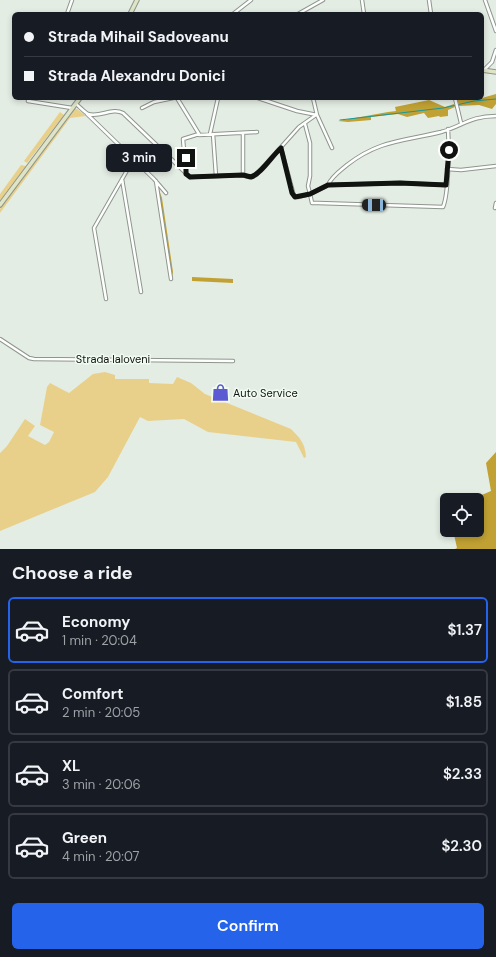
<!DOCTYPE html>
<html lang="en">
<head>
<meta charset="utf-8">
<style>
	:root { --surface:#171b24; --page:#20242c; --text:#f1f3f6; --muted:#9ea1a6; --line:#363941; --accent:#2563eb }
	body { margin:0; font-family:"DM Sans",sans-serif; background:var(--page); color:var(--text); height:100vh; display:flex; flex-direction:column; font-size:15px; white-space:nowrap }
	* { box-sizing:border-box; margin:0 }
	p { font-size:13px; color:var(--muted) }
	.icon { flex:none; width:22px; height:22px; fill:none; stroke:currentColor; stroke-width:2; stroke-linecap:round; stroke-linejoin:round }
	.map { position:relative; height:549px; overflow:hidden }
	.side { display:flex; flex-direction:column; background:var(--surface); flex:1 }
	.side>* { flex:none }
	.hud { position:absolute; left:12px; top:12px; width:472px; height:88px; border-radius:6px; box-shadow:0 2px 6px #0003; display:grid; align-content:center; height:88px; padding:0 12px; background:var(--surface) }
	.controls { position:absolute; left:440px; top:493px; display:grid; gap:8px }
	.controls a { display:grid; place-items:center; width:44px; height:44px; border-radius:6px; background:var(--surface); box-shadow:0 2px 6px #0003; font-size:20px }
	.end { position:absolute; width:18px; height:18px; margin:-9px; border:5px solid #101310; background:#fff; box-shadow:0 0 0 2px #fff }
	.from { border-radius:50% }
	.bubble { position:absolute; height:28px; border-radius:6px; background:var(--surface); box-shadow:0 2px 6px #0003; font-size:13px; font-weight:600; line-height:28px; text-align:center }
	.car { position:absolute; width:12px; height:24px; margin:-12px -6px; border-radius:5px; box-shadow:0 0 3px 1px #0007; background:linear-gradient(#222 24%,#8ab4d8 0 40%,#222 0 76%,#8ab4d8 0 86%,#222 0) }
	.hud b { display:flex; align-items:center; gap:14px; height:38px; font-size:15px }
	.hud b+b { border-top:1px solid var(--line) }
	.hud i { width:10px; height:10px; background:var(--text) }
	ul { padding:0; list-style:none }
	li { display:flex; align-items:center; gap:12px; height:66px; margin:0 8px 6px; padding:0 4px; border:2px solid var(--line); border-radius:6px }
	li div { flex:1 }
	li b { display:block; font-size:15px }
	li em { font-style:normal; font-weight:600 }
	li.current { border-color:var(--accent) }
	li>.icon { width:36px; height:36px; stroke-width:1.5 }
	h2 { padding:0 12px; font-size:18px; line-height:48px }
	.primary-button { display:flex; gap:8px; margin-top:auto; padding:8px 12px }
	.primary-button a { flex:1; height:46px; border-radius:6px; background:var(--accent); color:#fff; font-size:16px; font-weight:600; line-height:46px; text-align:center }
	.map>svg:first-child { display:block }
	.green { fill:#e8d08a }
	.forest { fill:#c1a133 }
	.lines { fill:none; stroke-linecap:round; stroke-linejoin:round }
	.stream { stroke:#18989b; stroke-width:1 }
	.street-casing { stroke:#8d968d; stroke-width:4.5 }
	.secondary-casing { stroke:#8d968d; stroke-width:5.5 }
	.street { stroke:#fff; stroke-width:2.5 }
	.secondary { stroke:#dfe4c6; stroke-width:3.5 }
	.route { stroke:#101310; stroke-width:5 }
	.labels { text-anchor:middle; dominant-baseline:central; stroke-width:3; stroke-linejoin:round; paint-order:stroke }
	.street-label { font-size:11px; fill:#101310; stroke:#f1fbf1 }
	.poi-label { font-size:11px; fill:#101310; stroke:#f1fbf1; text-anchor:start }
</style>
</head>
<body>
<div class="map">
<svg width="496" height="549" viewBox="0 0 496 549">
	<rect width="100%" height="100%" fill="#e4ede4"/>
	<path class="green" d="M74,109H77L86,116L70,118L0,213V209L5,201Z
		M60,112L64,115L27,163L24,161Z
		M21,165L26,166L0,202V194Z
		M105,372L115,375V379H149V383L173,384L177,377L191,383L205,394L291,429C300,438 305,443 306,457L304,458L296,442L208,432L184,419L148,421L140,417L108,477L95,492L0,531V453L7,446L25,419L35,426L28,436L45,445L49,442L54,432L40,425L47,387L50,383L69,393L93,374Z"/>
	<path class="forest" d="M496,94V104L492,109L479,105L459,106L457,98H482Z
		M429,100L445,107L454,104L455,107L448,110V116L440,117L439,116L428,118L424,113L407,117L398,114L371,117V120L348,122L338,121L388,112L396,111L395,107Z
		M157,184L162,198L173,272L172,277Z
		M192,277L233,279V283L192,281Z
		M496,452V549H455L457,548L453,530H477V500H470L491,491L486,463Z"/>
	<g class="lines">
		<path class="stream" d="M340,120L443,108L474,101L496,99"/>
		<defs>
			<path id="street" d="M362,0L364,14
				M429,0L431,14
				M485,0L496,31
				M67,14L72,0
				M233,14L251,0
				M298,14L323,0
				M484,70L492,62L496,50
				M29,98L28,101L72,108
				M177,98L199,134L183,139L186,174
				M258,98L297,111L317,115
				M313,98L317,115L332,148
				M455,98L461,123
				M76,104C80,107 84,112 88,114C100,118 112,107 123,113L190,177L243,175L249,177L256,175L299,127L316,115
				M142,108L154,102L173,98
				M87,114L154,179L166,193
				M243,133V175
				M210,134L218,98
				M213,134L216,176
				M199,135L257,132
				M281,148L294,196L298,197L310,194L308,186L310,176V143L305,124
				M447,169L461,170L496,166
				M122,179L141,292
				M156,181L171,279
				M328,185C332,176 340,171 347,165C379,140 404,141 441,132C463,126 470,116 496,116
				M446,185L400,183L328,185L310,194L312,203H318L443,207C449,193 449,146 448,129
				M495,208L496,203
				M106,299L94,228L133,160
				M0,339L29,358L34,359L233,361"/>
			<path id="secondary" d="M130,14L137,0
				M482,70L496,72
				M0,205L80,98"/>
		</defs>
		<use href="#street" class="street-casing"/>
		<use href="#secondary" class="secondary-casing"/>
		<use href="#street" class="street"/>
		<use href="#secondary" class="secondary"/>
	</g>
	<g class="lines">
		<path class="route" d="M186,158V174L190,177L243,175L251,177C261,174 272,156 281,148L292,193L295,197L310,194L328,185L400,183L446,185L449,150"/>
	</g>
	<defs>
		<symbol id="shop-bare" viewBox="-9 -9 18 18"><path d="M-5-2.5h2.3a2.7 3.5 0 0 1 5.4 0H5L5.5 6h-11ZM-1.5-2.5h3a1.5 2.3 0 0 0-3 0Z" fill="#5b5ad2" stroke="#f1fbf1" stroke-width="2.5" paint-order="stroke"/></symbol>
	</defs>
	<g fill-rule="evenodd">
		<use href="#shop-bare" x="208" y="380" width="25" height="25"/>
	</g>
	<g class="labels">
		<g class="street-label">
			<text x="113" y="359">Strada Ialoveni</text>
		</g>
		<g class="poi-label">
			<text x="233" y="393">Auto Service</text>
		</g>
	</g>
</svg>
<div class="controls">
<a><svg class="icon" aria-label="locate" viewBox="0 0 24 24"><circle cx="12" cy="12" r="6"/><path d="M12 2v4M12 18v4M2 12h4M18 12h4"/></svg></a>
</div>
<i class="end from" style="left:449px;top:150px"></i>
<i class="end" style="left:186px;top:158px"></i>
<div class="bubble" style="left:106px;top:144px;width:66px">3 min</div>
<i class="car" style="left:374px;top:205px;rotate:271deg"></i>
<div class="hud">
<b><i class="from"></i>Strada Mihail Sadoveanu</b>
<b><i></i>Strada Alexandru Donici</b>
</div>
</div>
<section class="side">
<h2>Choose a ride</h2>
<ul>
<li class="current"><svg class="icon" aria-label="car" viewBox="0 0 24 24"><path d="M5 17H2v-5l4-1 3-4h7l3 4 3 1v5h-3M9 17h6M6 11h13"/><circle cx="7" cy="17" r="2"/><circle cx="17" cy="17" r="2"/></svg><div><b>Economy</b><p>1 min · 20:04</p></div><em>$1.37</em></li>
<li><svg class="icon" aria-label="car" viewBox="0 0 24 24"><path d="M5 17H2v-5l4-1 3-4h7l3 4 3 1v5h-3M9 17h6M6 11h13"/><circle cx="7" cy="17" r="2"/><circle cx="17" cy="17" r="2"/></svg><div><b>Comfort</b><p>2 min · 20:05</p></div><em>$1.85</em></li>
<li><svg class="icon" aria-label="car" viewBox="0 0 24 24"><path d="M5 17H2v-5l4-1 3-4h7l3 4 3 1v5h-3M9 17h6M6 11h13"/><circle cx="7" cy="17" r="2"/><circle cx="17" cy="17" r="2"/></svg><div><b>XL</b><p>3 min · 20:06</p></div><em>$2.33</em></li>
<li><svg class="icon" aria-label="car" viewBox="0 0 24 24"><path d="M5 17H2v-5l4-1 3-4h7l3 4 3 1v5h-3M9 17h6M6 11h13"/><circle cx="7" cy="17" r="2"/><circle cx="17" cy="17" r="2"/></svg><div><b>Green</b><p>4 min · 20:07</p></div><em>$2.30</em></li>
</ul>
<div class="primary-button"><a>Confirm</a></div>
</section>
</body>
</html>
